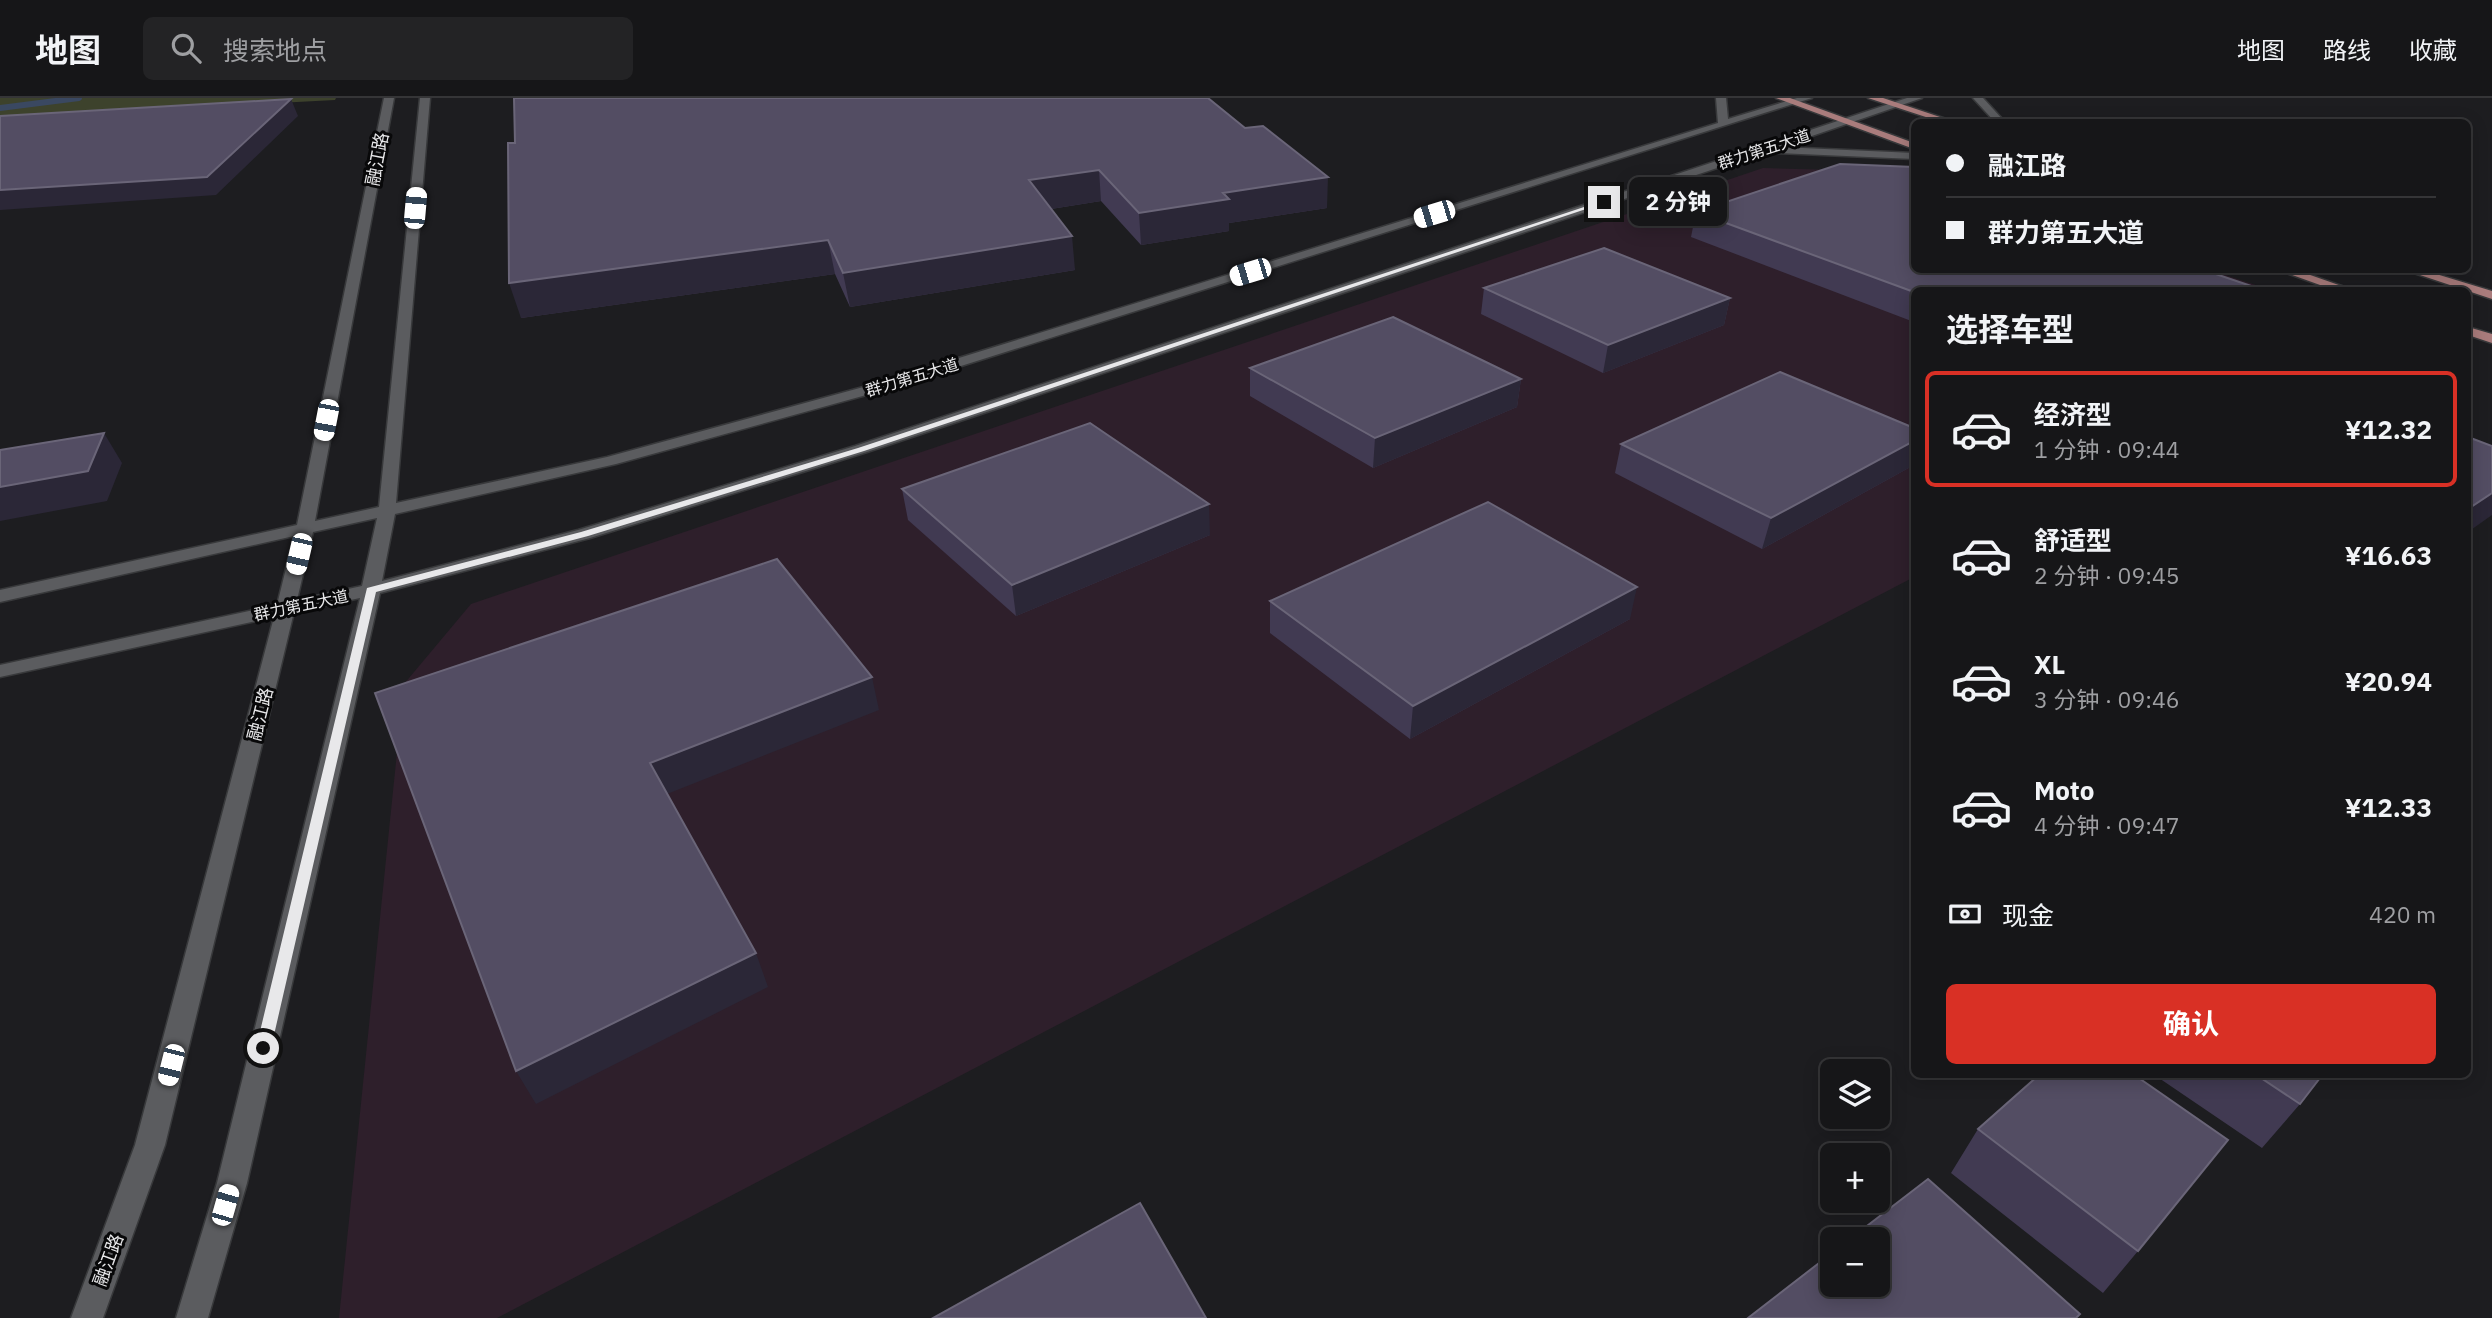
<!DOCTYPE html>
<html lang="zh">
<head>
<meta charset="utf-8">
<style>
	:root { --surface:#161618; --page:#232325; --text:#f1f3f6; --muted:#9e9fa2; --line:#353537; --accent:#d93025 }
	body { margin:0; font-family:"IBM Plex Sans","Noto Sans SC",sans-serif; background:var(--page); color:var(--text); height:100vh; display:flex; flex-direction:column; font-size:26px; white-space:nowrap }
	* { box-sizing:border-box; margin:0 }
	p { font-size:23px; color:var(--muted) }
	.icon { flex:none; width:38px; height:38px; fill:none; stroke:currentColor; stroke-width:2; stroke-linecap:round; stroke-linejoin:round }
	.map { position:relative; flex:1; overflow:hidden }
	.details { position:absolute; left:1911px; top:189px; width:560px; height:791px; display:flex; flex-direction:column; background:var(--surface); border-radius:10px; box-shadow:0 4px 18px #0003,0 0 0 2px var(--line) }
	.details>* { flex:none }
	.top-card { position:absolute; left:1911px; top:21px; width:560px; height:154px; border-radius:10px; box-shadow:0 4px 18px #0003,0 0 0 2px var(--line); display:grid; align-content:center; height:154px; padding:0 35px; background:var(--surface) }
	.buttons { position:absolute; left:1820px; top:961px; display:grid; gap:14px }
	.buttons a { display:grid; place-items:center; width:70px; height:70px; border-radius:10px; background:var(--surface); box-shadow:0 4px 18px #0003,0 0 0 2px var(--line); font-size:35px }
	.end { position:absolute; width:32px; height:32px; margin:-16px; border:9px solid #e8e8ea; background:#111; box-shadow:0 0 0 4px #111 }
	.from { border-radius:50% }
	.bubble { position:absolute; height:49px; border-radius:10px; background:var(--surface); box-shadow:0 4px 18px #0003,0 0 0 2px var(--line); font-size:23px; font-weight:700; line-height:49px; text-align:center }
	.car { position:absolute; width:21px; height:42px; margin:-21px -10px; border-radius:9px; box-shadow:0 0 5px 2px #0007; background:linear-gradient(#fff 24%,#345 0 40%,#fff 0 76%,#345 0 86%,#fff 0) }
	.top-card b { display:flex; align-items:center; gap:24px; height:66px; font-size:26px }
	.top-card b+b { border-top:2px solid var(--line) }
	.top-card i { width:18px; height:18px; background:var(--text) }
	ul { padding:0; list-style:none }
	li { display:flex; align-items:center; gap:21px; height:116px; margin:0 14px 10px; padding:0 21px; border:4px solid transparent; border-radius:10px }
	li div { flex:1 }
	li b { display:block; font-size:26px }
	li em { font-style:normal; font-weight:700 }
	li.on { border-color:var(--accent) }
	li>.icon { width:63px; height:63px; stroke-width:1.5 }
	h2 { padding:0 35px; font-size:32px; line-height:84px }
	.pay { display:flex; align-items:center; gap:18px; height:77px; padding:0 35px; font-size:26px }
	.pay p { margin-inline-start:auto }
	.button { display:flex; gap:14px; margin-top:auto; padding:14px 35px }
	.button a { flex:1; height:80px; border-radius:10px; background:var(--accent); color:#fff; font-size:28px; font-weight:700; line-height:80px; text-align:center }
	header { display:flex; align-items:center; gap:42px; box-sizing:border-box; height:98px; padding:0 35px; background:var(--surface); border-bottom:2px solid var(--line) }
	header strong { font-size:33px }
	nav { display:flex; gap:38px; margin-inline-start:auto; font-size:24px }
	.search { width:490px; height:63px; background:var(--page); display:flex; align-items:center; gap:18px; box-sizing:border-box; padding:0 24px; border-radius:10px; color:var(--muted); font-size:26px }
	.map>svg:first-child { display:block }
	.commercial { fill:#2e1f2b }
	.green { fill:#3d422c }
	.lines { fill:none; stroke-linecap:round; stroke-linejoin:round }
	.stream { stroke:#3a4861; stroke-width:6 }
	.secondary-casing { stroke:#38393b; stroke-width:3 }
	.primary-casing { stroke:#38393b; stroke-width:3 }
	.secondary { fill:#5b5c5f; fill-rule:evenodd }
	.primary { fill:#a97c7c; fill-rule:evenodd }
	.wall { fill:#413a52 }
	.shaded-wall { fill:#2b2737 }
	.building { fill:#534d63; stroke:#6a6578; stroke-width:2 }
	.route { fill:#e8e8ea }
	.labels { text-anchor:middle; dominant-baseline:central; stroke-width:6; stroke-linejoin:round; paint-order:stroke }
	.far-street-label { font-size:16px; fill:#e8e8ea; stroke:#080809 }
	.street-label { font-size:18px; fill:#e8e8ea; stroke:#080809 }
</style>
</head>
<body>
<header>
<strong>地图</strong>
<div class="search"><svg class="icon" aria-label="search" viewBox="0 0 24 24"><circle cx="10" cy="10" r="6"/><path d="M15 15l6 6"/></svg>搜索地点</div>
<nav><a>地图</a><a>路线</a><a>收藏</a></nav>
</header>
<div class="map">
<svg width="2492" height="1220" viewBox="0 0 2492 1220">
	<rect width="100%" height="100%" fill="#1d1d20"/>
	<path class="commercial" d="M1763,70L1914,74V172H2210L2271,192H1914V479L497,1220H339L404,586L471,506Z"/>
	<path class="green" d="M0,0H336L335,2L204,9L0,33Z"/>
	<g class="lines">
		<path class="stream" d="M0,10L79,0"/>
		<defs>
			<path id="secondary" d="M384,0H394L315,423L379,409L420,0H430L396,405L607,359L878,285L1718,25L1716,0H1726L1728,21L1797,0H1812L888,291L616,366L395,416L382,483L578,432L855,348L1907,0H1922L1780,49L1914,55V61L1776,55L1771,52L867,354L590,440L380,495L247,1085L208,1220H176L217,1085L360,500L294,514L165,1047L103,1220H71L135,1047L274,519L0,579V567L277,507L294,438L0,504V492L297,427ZM377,420L362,488L297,502L313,434Z
				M1973,0H1983L2005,24H1995Z"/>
			<path id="primary" d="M1776,0H1790L1914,45V51Z
				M1868,0H1883L1955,24H1941Z
				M2278,172H2296L2353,192H2334Z
				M2405,172H2423L2492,193V201Z
				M2468,229L2492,236V245L2468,237Z"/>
		</defs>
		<use href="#secondary" class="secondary-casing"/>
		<use href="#primary" class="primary-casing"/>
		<use href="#secondary" class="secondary"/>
		<use href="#primary" class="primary"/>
	</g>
	<path class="wall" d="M1208,0L1327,110L1229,125V133L1141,147L1101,103L1051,111L1075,172L850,209L835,176L521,220L515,45Z
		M1696,114L1914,192V224L1691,139Z
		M1484,190L1730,200L1724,227L1603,275L1481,216Z
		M1250,270L1521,281L1517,309L1373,370L1250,298Z
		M1914,330V367L1762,451L1615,375L1621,346Z
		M902,391L1210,437L1016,518L908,422Z
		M1270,503L1630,521L1410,641L1270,535Z
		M2153,976H2323L2300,1006L2262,1050Z
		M1978,1031L2138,1153L2103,1195L1951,1075Z"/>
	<path class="shaded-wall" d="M291,1L298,18L216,97L0,112V92Z
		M1099,72L1101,103L1032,114L1029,82Z
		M1328,79L1327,110L1229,125V133L1141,147L1139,115L1223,95Z
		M1072,138L1075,172L850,209L843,175Z
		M828,142L835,176L521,220L509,185Z
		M1730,200L1724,227L1603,275L1608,247Z
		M1521,281L1517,309L1373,370L1375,340Z
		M104,335L122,365L107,403L0,423V389Z
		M1914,343V367L1762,451L1771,420Z
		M2492,395V417L2468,434V411Z
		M1209,406L1210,437L1016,518L1012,487Z
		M1637,489L1630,521L1410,641L1413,608Z
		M872,579L879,612L662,698L650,665Z
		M756,855L768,889L536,1006L516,973Z"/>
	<path class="building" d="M514,0H1208L1245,30L1263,28L1328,79L1223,95L1229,101L1139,115L1099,72L1029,82L1072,138L843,175L828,142L509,185L508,45H515Z
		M291,1L207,79L0,92V18Z
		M1840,66L1914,69V172H2204L2263,192H1914V194L1696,114Z
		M1604,150L1730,200L1608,247L1484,190Z
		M1393,219L1521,281L1375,340L1250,270Z
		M1780,274L1914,330V343L1771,420L1621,346Z
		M1090,325L1209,406L1012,487L902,391Z
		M104,335L88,373L0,389V352Z
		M2468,339L2492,348V395L2468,411Z
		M1488,404L1637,489L1413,608L1270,503Z
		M777,461L872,579L650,665L756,855L516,973L375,595Z
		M2040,976H2133L2228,1042L2138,1153L1978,1031Z
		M2255,976H2323L2300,1006Z
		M1928,1081L2080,1216L2076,1220H1748L1832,1155V1186H1878V1141H1850Z
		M1140,1105L1206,1220H933Z"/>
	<path class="route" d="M1602,103L1607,104L864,353L588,438L376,494L271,950L263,956L258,954L256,950L367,490L581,434L858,350Z"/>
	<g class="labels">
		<g class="far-street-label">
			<text transform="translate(1764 51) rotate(-18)">群力第五大道</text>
			<text transform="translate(912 279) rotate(-17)">群力第五大道</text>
			<text transform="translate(301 507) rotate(-12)">群力第五大道</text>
		</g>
		<g class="street-label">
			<text transform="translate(377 61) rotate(-79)">融江路</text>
			<text transform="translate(260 616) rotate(-76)">融江路</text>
			<text transform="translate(108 1162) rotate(-70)">融江路</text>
		</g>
	</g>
</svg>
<div class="buttons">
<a><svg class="icon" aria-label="layers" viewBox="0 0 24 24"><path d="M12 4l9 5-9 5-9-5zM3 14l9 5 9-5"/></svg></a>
<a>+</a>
<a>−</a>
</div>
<i class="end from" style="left:263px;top:950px"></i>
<i class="end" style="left:1604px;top:104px"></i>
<div class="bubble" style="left:1629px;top:79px;width:98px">2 分钟</div>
<i class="car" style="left:415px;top:110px;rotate:5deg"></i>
<i class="car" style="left:1434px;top:116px;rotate:253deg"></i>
<i class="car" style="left:1250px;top:174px;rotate:253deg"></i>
<i class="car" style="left:326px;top:322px;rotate:191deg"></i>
<i class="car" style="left:299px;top:456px;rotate:193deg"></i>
<i class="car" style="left:171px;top:967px;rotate:194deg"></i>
<i class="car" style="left:225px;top:1107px;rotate:16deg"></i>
<div class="top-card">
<b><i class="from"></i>融江路</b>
<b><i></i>群力第五大道</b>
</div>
<section class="details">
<h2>选择车型</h2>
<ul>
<li class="on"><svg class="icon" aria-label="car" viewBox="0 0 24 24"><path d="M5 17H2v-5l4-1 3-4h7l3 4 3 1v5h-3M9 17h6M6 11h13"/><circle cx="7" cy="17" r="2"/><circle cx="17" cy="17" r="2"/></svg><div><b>经济型</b><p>1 分钟 · 09:44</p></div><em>¥12.32</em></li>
<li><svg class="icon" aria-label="car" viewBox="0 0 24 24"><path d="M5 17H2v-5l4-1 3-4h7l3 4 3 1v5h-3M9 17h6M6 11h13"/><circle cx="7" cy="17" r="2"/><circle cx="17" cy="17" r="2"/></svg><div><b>舒适型</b><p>2 分钟 · 09:45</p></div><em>¥16.63</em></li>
<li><svg class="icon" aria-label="car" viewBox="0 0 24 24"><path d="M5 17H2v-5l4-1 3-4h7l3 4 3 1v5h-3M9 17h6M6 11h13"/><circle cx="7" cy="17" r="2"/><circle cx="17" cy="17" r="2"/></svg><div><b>XL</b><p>3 分钟 · 09:46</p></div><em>¥20.94</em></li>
<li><svg class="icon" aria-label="car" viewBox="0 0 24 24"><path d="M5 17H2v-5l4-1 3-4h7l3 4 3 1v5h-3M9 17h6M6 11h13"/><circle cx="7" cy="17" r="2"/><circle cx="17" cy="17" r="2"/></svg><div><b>Moto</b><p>4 分钟 · 09:47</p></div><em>¥12.33</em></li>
</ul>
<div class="pay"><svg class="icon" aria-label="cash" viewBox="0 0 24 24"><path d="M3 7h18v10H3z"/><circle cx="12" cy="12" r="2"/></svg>现金<p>420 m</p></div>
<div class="button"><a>确认</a></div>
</section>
</div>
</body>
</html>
